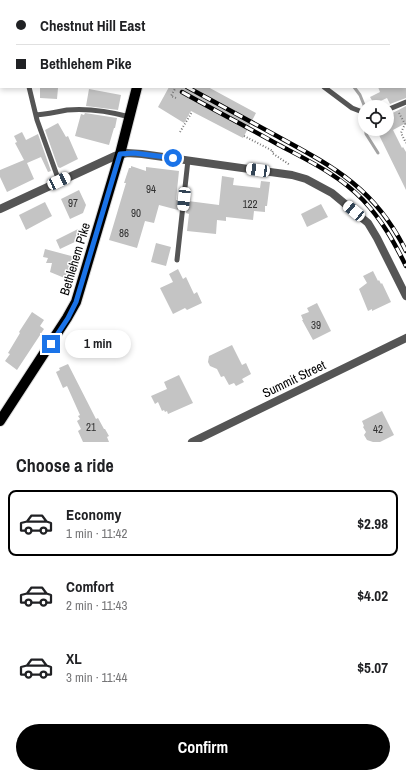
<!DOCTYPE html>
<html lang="en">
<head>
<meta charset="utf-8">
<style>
	:root { --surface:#fff; --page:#f2f2f2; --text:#202124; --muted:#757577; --line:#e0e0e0; --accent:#000 }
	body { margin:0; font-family:"Archivo Narrow",sans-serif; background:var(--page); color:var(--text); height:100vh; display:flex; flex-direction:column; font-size:15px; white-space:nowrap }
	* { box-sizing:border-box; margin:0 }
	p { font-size:13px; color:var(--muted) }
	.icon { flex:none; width:22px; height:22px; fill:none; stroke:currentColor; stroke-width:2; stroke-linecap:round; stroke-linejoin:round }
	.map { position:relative; height:442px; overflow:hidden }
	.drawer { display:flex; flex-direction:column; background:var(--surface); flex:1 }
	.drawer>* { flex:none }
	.hud { position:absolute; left:0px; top:0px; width:406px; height:88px; box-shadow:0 2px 6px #0003; display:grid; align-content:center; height:88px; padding:0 16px; background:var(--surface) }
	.controls { position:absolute; left:358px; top:100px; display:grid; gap:8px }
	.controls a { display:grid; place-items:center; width:36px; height:36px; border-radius:50%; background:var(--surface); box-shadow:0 2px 6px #0003; font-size:20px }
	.end { position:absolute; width:18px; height:18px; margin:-9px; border:5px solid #1a73e8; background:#fff; box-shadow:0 0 0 2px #fff }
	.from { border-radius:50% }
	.bubble { position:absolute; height:28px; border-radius:14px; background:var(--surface); box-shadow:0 2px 6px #0003; font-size:13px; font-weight:700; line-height:28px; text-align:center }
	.car { position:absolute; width:12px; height:24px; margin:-12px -6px; border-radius:5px; box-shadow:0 0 3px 1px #0007; background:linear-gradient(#fff 24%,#345 0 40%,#fff 0 76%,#345 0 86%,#fff 0) }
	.hud b { display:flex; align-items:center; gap:14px; height:38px; font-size:15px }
	.hud b+b { border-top:1px solid var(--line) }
	.hud i { width:10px; height:10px; background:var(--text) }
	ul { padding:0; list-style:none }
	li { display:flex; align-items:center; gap:12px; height:66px; margin:0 8px 6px; padding:0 8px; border:2px solid transparent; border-radius:8px }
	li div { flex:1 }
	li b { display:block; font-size:15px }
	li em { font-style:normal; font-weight:700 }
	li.active { border-color:var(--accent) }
	li>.icon { width:36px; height:36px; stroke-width:1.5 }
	h2 { padding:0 16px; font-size:18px; line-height:48px }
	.button { display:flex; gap:8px; margin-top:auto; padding:8px 16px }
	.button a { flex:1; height:46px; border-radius:24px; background:var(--accent); color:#fff; font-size:16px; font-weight:700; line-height:46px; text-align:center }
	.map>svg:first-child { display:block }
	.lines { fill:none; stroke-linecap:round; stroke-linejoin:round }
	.stream { stroke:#a3a3a3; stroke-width:3 }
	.building { fill:#c4c4c4 }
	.primary-casing { stroke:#dbdbdb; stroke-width:12 }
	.path { stroke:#777; stroke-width:2; stroke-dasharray:1 2; stroke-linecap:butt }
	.service { stroke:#555; stroke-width:5 }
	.minor { stroke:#555; stroke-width:8 }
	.primary { stroke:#000; stroke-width:10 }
	.rail-casing { stroke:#000; stroke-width:4.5 }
	.rail { stroke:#fff; stroke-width:3; stroke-dasharray:9; stroke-linecap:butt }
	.route { stroke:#1a73e8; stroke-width:5 }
	.labels { text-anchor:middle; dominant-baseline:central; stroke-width:3; stroke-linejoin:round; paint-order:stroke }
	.number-label { font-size:11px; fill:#313131 }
	.street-label { font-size:13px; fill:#000; stroke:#fff }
</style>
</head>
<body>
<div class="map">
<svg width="406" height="442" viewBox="0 0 406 442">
	<rect width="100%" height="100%" fill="#fff"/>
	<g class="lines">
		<path class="stream" d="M354,87L360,95L364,105L366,134L378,153"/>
	</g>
	<path class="building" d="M40,87L58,88L57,99L40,98Z
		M169,87H208L256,113L243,138L191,111L184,123L158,107Z
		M378,87H406V98L390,104L387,98L374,104L370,97L380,92Z
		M89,89L121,95L118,110L86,106Z
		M406,106V123L393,130L402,148L403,147L406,152V190L379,135L381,134L379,129H387V116Z
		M85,113L117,118L115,128H114L109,145L75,136L81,114L84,115Z
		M58,123L66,137L68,136L78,159L60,168L58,167L45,130Z
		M22,132L26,140L38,134L51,171L48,172L41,157L27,163L34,179L7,192L0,177V170L24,160L15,143L17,142L14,136Z
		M131,166L146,171V167L179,171L176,200H180L178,210L159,205L154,223L145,221L137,248L109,240L126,183H124L129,168H131Z
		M222,176L234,178L233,185L260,188L261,181L270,182L267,206H265V212L254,211L253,220L226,217V221L217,220L216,234L187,231L189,214L186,213L188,201L219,205Z
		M79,190L86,205L83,213L70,219L61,199Z
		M45,202L52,216L26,230L19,215Z
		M321,204L328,217L307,227L301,214Z
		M78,229L83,231L81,239L60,249L56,240Z
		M156,243L171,247L166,266L151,262Z
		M45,249L75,257L70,274L68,273L67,279L50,272L52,263H46L48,258L43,257Z
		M178,269L183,279L186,277L194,294L197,292L202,303L187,310L185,308L173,314L160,288L173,282L169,274Z
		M373,271L378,281L379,280L381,284L382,283L391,302L372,311V309L368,311L359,289L367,283L363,276Z
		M317,303L331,331L313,340L302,320H303L301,315L309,312L307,308Z
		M32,312L44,320L40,326L44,329L17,370L5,361L10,354L8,353L20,333L19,332Z
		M232,345L242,365L246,363L251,374L242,379L244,382L236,386L234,383L229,385L224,376L221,377L217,369L210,366L208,362L209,356Z
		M68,364L96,419L98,418L104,429H105L109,436L107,437L109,442H83L78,431L81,429L77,421L80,419L78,416L80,415L67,386L63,388L56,372L60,370L59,368Z
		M179,375L193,403L168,414L167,411L165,412L164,410L162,411L158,402L155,404L151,396L167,389L164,382Z
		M382,411L394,435L380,442H373L367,440L364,435L366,432L363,427L364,426L362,421Z"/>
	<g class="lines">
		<defs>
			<path id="primary" d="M154,1V0
				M0,421L67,318L76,302L120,154L137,87"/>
		</defs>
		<use href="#primary" class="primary-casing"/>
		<path class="path" d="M176,98L171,96L176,87
			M399,113L405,124L401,133L406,143
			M180,132L192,112
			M244,136L273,151L272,153L290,165"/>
		<path class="service" d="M265,0V1
			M405,38L406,37
			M29,87L37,120L59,181
			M324,87L352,108L365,113
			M387,110L406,102
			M36,115C46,114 57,112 67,110C89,108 108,111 130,117
			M177,260L188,160"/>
		<path class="minor" d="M398,0L399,1
			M219,1L221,0
			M405,14L406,16
			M0,209L115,156L127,153L142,154L292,175L306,179L332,193L368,223L377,238L406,296
			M192,442L406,338"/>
		<use href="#primary" class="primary"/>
		<defs>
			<path id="rail" d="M187,87C216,103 246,119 275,135C334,167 375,188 406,251
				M182,92C214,110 247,127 279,145C309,161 339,175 363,200C382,220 394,242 406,266"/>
		</defs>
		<use href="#rail" class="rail-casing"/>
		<use href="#rail" class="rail"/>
	</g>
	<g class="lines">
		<path class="route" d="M51,344L68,318L76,302L120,154L134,153L173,158"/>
	</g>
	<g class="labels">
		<g class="number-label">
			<text x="151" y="189">94</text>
			<text x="73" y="203">97</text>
			<text x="250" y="204">122</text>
			<text x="136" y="213">90</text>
			<text x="124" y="233">86</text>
			<text x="316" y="325">39</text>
			<text x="91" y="427">21</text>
			<text x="378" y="429">42</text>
		</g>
		<g class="street-label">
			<text transform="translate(75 259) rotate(-73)">Bethlehem Pike</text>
			<text transform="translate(294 379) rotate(-26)">Summit Street</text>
		</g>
	</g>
</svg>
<div class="controls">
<a><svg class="icon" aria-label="locate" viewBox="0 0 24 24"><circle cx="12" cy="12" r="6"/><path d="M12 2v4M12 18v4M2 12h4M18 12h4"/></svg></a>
</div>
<i class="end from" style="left:173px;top:158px"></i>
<i class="end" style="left:51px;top:344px"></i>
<div class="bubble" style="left:65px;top:330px;width:66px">1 min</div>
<i class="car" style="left:258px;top:170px;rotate:278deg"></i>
<i class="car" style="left:59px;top:181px;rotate:65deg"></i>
<i class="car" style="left:184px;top:199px;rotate:186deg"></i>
<i class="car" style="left:354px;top:211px;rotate:310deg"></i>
<div class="hud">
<b><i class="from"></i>Chestnut Hill East</b>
<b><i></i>Bethlehem Pike</b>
</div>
</div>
<section class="drawer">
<h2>Choose a ride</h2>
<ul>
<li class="active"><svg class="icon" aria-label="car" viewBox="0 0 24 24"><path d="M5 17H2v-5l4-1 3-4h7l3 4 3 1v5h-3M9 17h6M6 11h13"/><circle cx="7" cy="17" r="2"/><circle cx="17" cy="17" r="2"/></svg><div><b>Economy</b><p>1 min · 11:42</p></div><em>$2.98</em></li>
<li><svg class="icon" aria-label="car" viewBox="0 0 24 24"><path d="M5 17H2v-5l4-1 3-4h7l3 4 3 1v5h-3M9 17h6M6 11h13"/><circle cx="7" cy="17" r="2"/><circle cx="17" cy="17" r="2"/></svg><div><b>Comfort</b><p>2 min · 11:43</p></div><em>$4.02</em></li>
<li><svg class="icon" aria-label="car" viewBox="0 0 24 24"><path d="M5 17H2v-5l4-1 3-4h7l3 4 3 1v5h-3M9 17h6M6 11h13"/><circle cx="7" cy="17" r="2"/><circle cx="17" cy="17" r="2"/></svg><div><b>XL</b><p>3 min · 11:44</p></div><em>$5.07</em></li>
</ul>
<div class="button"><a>Confirm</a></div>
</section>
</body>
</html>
